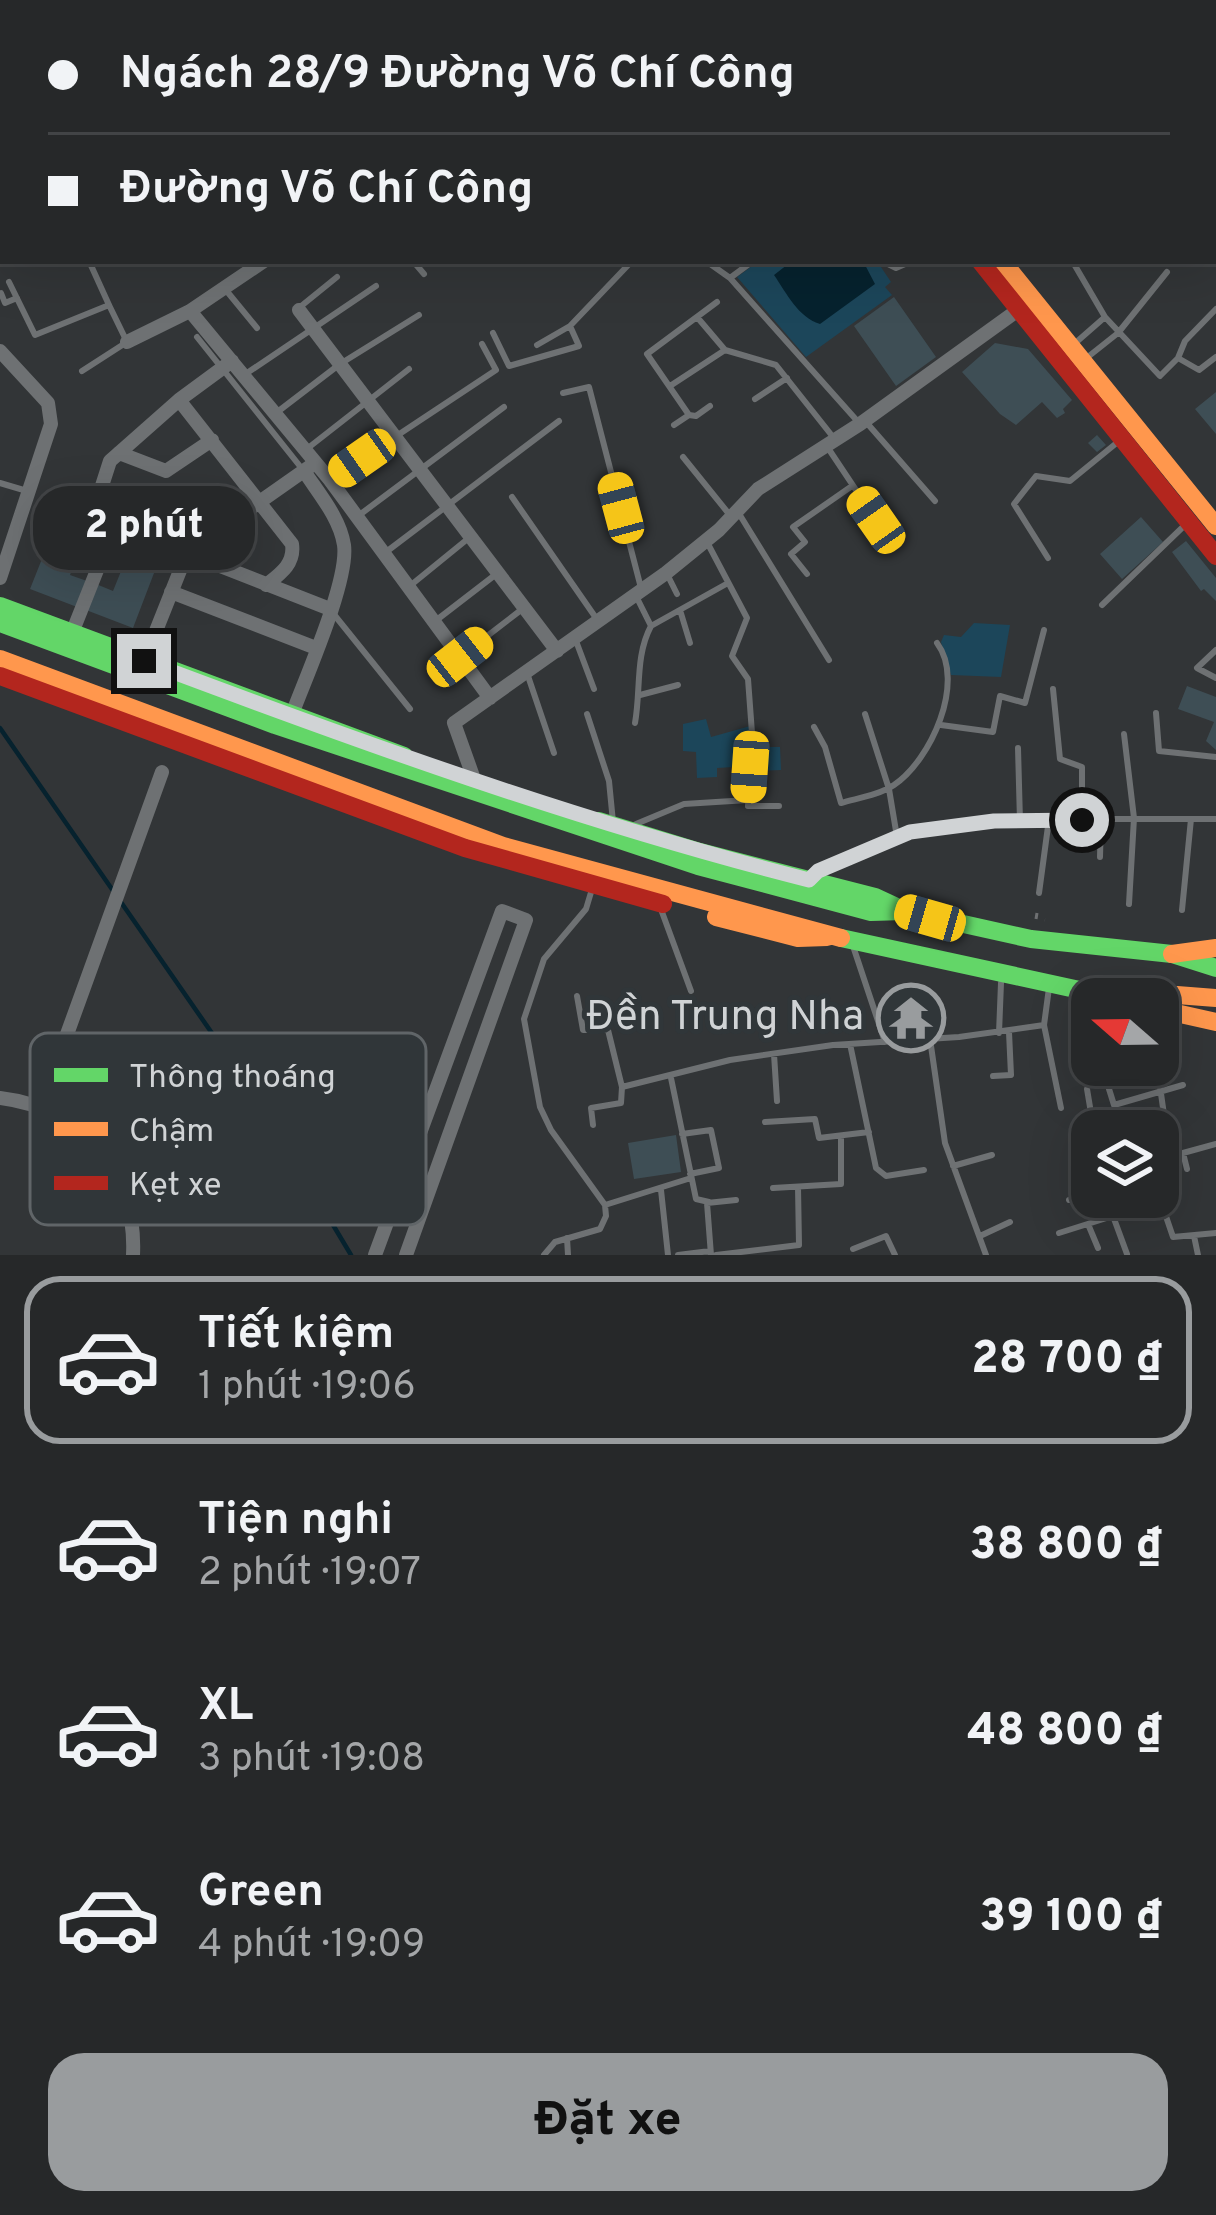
<!DOCTYPE html>
<html lang="vi">
<head>
<meta charset="utf-8">
<style>
	:root { --surface:#262829; --page:#2e3031; --text:#f1f3f6; --muted:#a4a6a8; --line:#424446; --accent:#999c9e }
	body { margin:0; font-family:Overpass,sans-serif; background:var(--page); color:var(--text); height:100vh; display:flex; flex-direction:column; font-size:45px; white-space:nowrap }
	* { box-sizing:border-box; margin:0 }
	p { font-size:39px; color:var(--muted) }
	.icon { flex:none; width:66px; height:66px; fill:none; stroke:currentColor; stroke-width:2; stroke-linecap:round; stroke-linejoin:round }
	.map { position:relative; height:1255px; overflow:hidden }
	.panel { display:flex; flex-direction:column; background:var(--surface); flex:1 }
	.panel>* { flex:none }
	.hud { position:absolute; left:0px; top:0px; width:1218px; height:264px; box-shadow:0 12px 48px #0002,0 0 0 3px var(--line); display:grid; align-content:center; height:264px; padding:0 48px; background:var(--surface) }
	.needle { width:78px; rotate:290deg }
	.fabs { position:absolute; left:1071px; top:978px; display:grid; gap:24px }
	.fabs a { display:grid; place-items:center; width:108px; height:108px; border-radius:24px; background:var(--surface); box-shadow:0 12px 48px #0002,0 0 0 3px var(--line); font-size:60px }
	.end { position:absolute; width:54px; height:54px; margin:-27px; border:15px solid #d0d3d5; background:#111; box-shadow:0 0 0 6px #111 }
	.from { border-radius:50% }
	.bubble { position:absolute; height:84px; border-radius:36px; background:var(--surface); box-shadow:0 12px 48px #0002,0 0 0 3px var(--line); font-size:39px; font-weight:800; line-height:84px; text-align:center }
	.car { position:absolute; width:36px; height:72px; margin:-36px -18px; border-radius:15px; box-shadow:0 0 9px 3px #0007; background:linear-gradient(#f5c518 24%,#345 0 40%,#f5c518 0 76%,#345 0 86%,#f5c518 0) }
	.hud b { display:flex; align-items:center; gap:42px; height:114px; font-size:45px }
	.hud b+b { border-top:3px solid var(--line) }
	.hud i { width:30px; height:30px; background:var(--text) }
	ul { padding:21px 0 0; list-style:none }
	li { display:flex; align-items:center; gap:36px; height:168px; margin:0 24px 18px; padding:0 24px; border:6px solid transparent; border-radius:36px }
	li div { flex:1 }
	li b { display:block; font-size:45px }
	li em { font-style:normal; font-weight:800 }
	li.active { border-color:var(--accent) }
	li>.icon { width:108px; height:108px; stroke-width:1.5 }
	.cta { display:flex; gap:24px; margin-top:auto; padding:24px 48px }
	.cta a { flex:1; height:138px; border-radius:36px; background:var(--accent); color:#111; font-size:48px; font-weight:800; line-height:138px; text-align:center }
	.map>svg:first-child { display:block }
	.green { fill:#1c465a }
	.water { fill:#06222e }
	.lines { fill:none; stroke-linecap:round; stroke-linejoin:round }
	.stream { stroke:#06222e; stroke-width:4.5 }
	.building { fill:#3e4e55 }
	.path { stroke:#6e7072; stroke-width:3; stroke-dasharray:6 9; stroke-linecap:butt }
	.lane { stroke:#6e7173; stroke-width:6 }
	.street { stroke:#6e7173; stroke-width:14 }
	.fast { stroke:#63d668; stroke-width:18 }
	.slow { stroke:#ff974d; stroke-width:18 }
	.jam { stroke:#b3261e; stroke-width:18 }
	.route { stroke:#d0d3d5; stroke-width:15 }
	.labels { text-anchor:middle; dominant-baseline:central; stroke-width:10; stroke-linejoin:round; paint-order:stroke }
	.poi-label { font-size:42px; fill:#d0d3d5; stroke:#303639; text-anchor:end }
	.key { fill:#303639; stroke:#606568; stroke-width:3 }
	.key-label { font-size:33px; fill:#d0d3d5 }
</style>
</head>
<body>
<div class="map">
<svg width="1216" height="1255" viewBox="0 0 1216 1255">
	<rect width="100%" height="100%" fill="#323537"/>
	<path class="green" d="M759,261H877L891,282L885,287L892,295L806,357L737,277Z
		M974,623L1010,625L1001,677L951,675L941,642L944,635L961,637Z
		M706,719L711,737L754,725L755,747H780L781,770L753,771L751,766L717,768V777L697,778L696,752L683,751V724Z"/>
	<path class="water" d="M792,261H863L875,284L820,324C798,317 787,294 774,275Z
		M885 1010a15 15 0 1 1 30 0a15 15 0 1 1-30 0Z"/>
	<g class="lines">
		<path class="stream" d="M0,728L257,1098L351,1255"/>
	</g>
	<path class="building" d="M894,297L936,357L896,386L854,326Z
		M995,343L1028,349L1072,400L1063,409L1065,413L1057,418L1042,402L1016,425L1000,414L962,372Z
		M1216,392V434L1195,409Z
		M1097,435L1106,445L1097,452L1088,443Z
		M1141,517L1163,542L1122,579L1100,554Z
		M57,521L86,533L70,575L87,581L77,607L30,589Z
		M1186,541L1216,578V601L1204,589L1201,591L1172,552Z
		M130,549L159,560L133,628L86,610L96,584L113,591Z
		M1187,686L1216,697V750L1206,741L1214,722L1178,709Z
		M676,1135L681,1172L634,1179L628,1143Z"/>
	<g class="lines">
		<path class="path" d="M1037,913L1036,919L1045,920"/>
		<path class="lane" d="M24,0L25,3
			M65,0L66,3
			M157,0L159,3
			M311,0L312,3
			M357,0L358,3
			M634,0L635,3
			M700,0L703,3
			M1123,0L1125,3
			M915,3L921,0
			M989,3L991,0
			M1041,3L1043,0
			M1165,3L1169,0
			M0,41L3,44
			M1215,116L1216,117
			M1215,154L1216,153
			M0,164L3,170
			M1215,203L1216,202
			M1215,216L1216,217
			M413,261L424,274
			M706,261L730,278L860,424
			M882,261L896,268L912,261
			M730,278L753,261
			M9,282L35,335L109,305L89,261
			M225,289L257,328
			M1,293L5,303L17,298
			M300,307L337,277
			M697,317L725,350L776,365L833,437
			M1105,317L1160,376L1178,358L1185,341L1216,309
			M493,333L509,366L579,346L570,326
			M197,337L303,470
			M537,345L570,326L632,261
			M1073,345L1105,317L1074,264L1078,261
			M1178,358L1199,370L1216,357
			M1084,360L1118,333L1167,272
			M82,371L127,342L109,305
			M244,375L376,286
			M670,386L725,350
			M563,393L589,387L641,588
			M755,399L787,378
			M276,413L340,364L419,315
			M689,415L696,416L710,406
			M866,422L935,501
			M674,425L689,415L647,354L717,302
			M308,448L409,369
			M828,448L876,520
			M683,457L729,514
			M333,478L496,370L482,344
			M0,483L27,491
			M512,497L596,618
			M738,512L829,660
			M358,516L504,407
			M708,544L747,618L732,656L748,679L752,733L748,806H779
			M386,552L559,421
			M1048,558L1014,504L1036,476L1070,481L1119,441
			M807,574L791,554L805,542L793,527L852,486
			M668,576L677,594
			M411,585L470,537
			M636,596L651,626L728,583
			M1102,605L1186,524
			M680,610L690,643
			M332,612L410,709
			M434,622L495,575
			M576,641L594,689
			M1216,650L1197,668L1216,678
			M460,657L521,610
			M528,676L554,753
			M1053,689L1060,759L1082,767V820
			M640,695L678,685
			M1156,713L1159,751L1216,757
			M587,714L609,781L613,822
			M865,714L889,789L897,837
			M635,723C641,690 635,656 651,626
			M941,725L993,732L1000,696L1025,703L1044,630
			M814,727L825,747L841,803C858,798 879,795 894,785C931,760 966,682 937,643
			M1124,734L1134,818L1129,904
			M1018,748L1020,821
			M636,824L684,804L748,800
			M1100,857L1101,820
			M815,873L910,832L945,827L1049,819H1216
			M592,889L586,909L544,959L524,1019L540,1107L551,1130L605,1205
			M1039,893L1049,819
			M1182,910L1191,819
			M662,912L691,991
			M854,949L885,1042
			M577,996L583,1030H608L622,1087L730,1060L833,1045L959,1037L1044,1025L1049,988
			M1044,1025L1061,1108
			M999,1033L1001,983
			M930,1039L945,1143L986,1255
			M850,1044L876,1168L886,1176L924,1170
			M774,1054L777,1101
			M1158,1054L1163,1050L1162,1028L1166,1015
			M1081,1059H1092
			M993,1076L1011,1075L1009,1032
			M671,1078L696,1199L709,1202
			M1087,1089L1094,1131
			M1109,1089L1114,1105L1183,1085
			M765,1122L815,1119L819,1138L869,1132
			M593,1125L591,1108L621,1103L622,1087
			M1147,1131L1163,1120L1164,1115L1157,1065
			M682,1134L711,1130L719,1168L690,1174
			M953,1166L992,1155
			M1187,1169L1183,1153L1216,1144
			M773,1188L841,1184V1136
			M661,1190L668,1255
			M1158,1193L1173,1237L1216,1233
			M1069,1200L1092,1194
			M605,1205L691,1178
			M1137,1215L1161,1211
			M1113,1216L1127,1254
			M1088,1224L1098,1248
			M1059,1233L1113,1216L1108,1197
			M980,1236L1010,1222
			M1194,1236L1198,1255
			M567,1238L568,1255
			M853,1249L886,1236L895,1255
			M544,1255L555,1242L600,1229L606,1216L605,1205
			M678,1255L710,1251
			M711,1255L707,1203L736,1200
			M716,1255L799,1245L798,1187"/>
		<path class="street" d="M669,3L672,0
			M299,310L557,651
			M190,311L330,480L490,698
			M127,342L190,311L264,261
			M0,351L48,403L51,424L0,578
			M179,400L292,544C295,564 280,574 266,585
			M119,453L166,471L212,440
			M45,507L187,553L330,609
			M90,523L110,461L179,400L232,361
			M171,592L316,648
			M72,633L113,530
			M144,661L187,553L315,463
			M291,717C305,679 349,581 344,545C340,518 319,494 304,471
			M474,779L454,723L666,573L719,530L758,489L860,424L1018,310
			M0,1098C83,1108 137,1172 133,1255
			M41,1106L162,772
			M375,1255L502,911L526,920L406,1255"/>
		<path class="fast" d="M841,0L843,3
			M0,606L404,756
			M0,623L275,725L698,866L871,912L905,911L1031,939L1172,954L1216,968
			M599,821L700,852L875,897L905,911
			M841,938L1121,999"/>
		<path class="slow" d="M1002,261L1216,526
			M0,659L503,846L841,938
			M716,917L798,938L827,937
			M1172,954L1216,948
			M1147,999L1177,995L1216,998
			M1158,1009L1216,1022"/>
		<path class="jam" d="M814,0L815,3
			M980,261L1216,556
			M0,676L465,848L663,904"/>
	</g>
	<g class="lines">
		<path class="route" d="M144,661C362,743 583,823 809,880L818,871L910,832L994,821L1082,820"/>
	</g>
	<defs>
		<symbol id="temple-ring" viewBox="-11 -11 22 22"><circle r="9.5" fill="#303639" stroke="#999c9e" stroke-width="1.5"/><path d="M0-6L5-2H3V0L6.5 2.5H4V6H1.5V3h-3V6H-4V2.5H-6.5L-3 0V-2H-5Z" fill="#999c9e"/></symbol>
	</defs>
	<g fill-rule="evenodd">
		<use href="#temple-ring" x="873" y="980" width="76" height="76"/>
	</g>
	<g class="labels">
		<g class="poi-label">
			<text x="864" y="1018">Đền Trung Nha</text>
		</g>
	</g>
	<rect x="30" y="1033" width="396" height="192" rx="18" class="key"/>
	<rect x="54" y="1068" width="54" height="14" fill="#63d668"/>
	<rect x="54" y="1122" width="54" height="14" fill="#ff974d"/>
	<rect x="54" y="1176" width="54" height="14" fill="#b3261e"/>
	<g class="key-label">
		<text x="129" y="1087">Thông thoáng</text>
		<text x="129" y="1141">Chậm</text>
		<text x="129" y="1195">Kẹt xe</text>
	</g>
</svg>
<div class="fabs">
<a><svg class="needle" viewBox="-14 -14 28 28"><path d="M0-13l5 13h-10z" fill="#e53935"/><path d="M0 13l5-13h-10z" fill="#a4a6a8"/></svg></a>
<a><svg class="icon" aria-label="layers" viewBox="0 0 24 24"><path d="M12 4l9 5-9 5-9-5zM3 14l9 5 9-5"/></svg></a>
</div>
<i class="end from" style="left:1082px;top:820px"></i>
<i class="end" style="left:144px;top:661px"></i>
<div class="bubble" style="left:33px;top:486px;width:222px">2 phút</div>
<i class="car" style="left:362px;top:458px;rotate:235deg"></i>
<i class="car" style="left:621px;top:508px;rotate:345deg"></i>
<i class="car" style="left:876px;top:520px;rotate:325deg"></i>
<i class="car" style="left:460px;top:657px;rotate:52deg"></i>
<i class="car" style="left:750px;top:767px;rotate:184deg"></i>
<i class="car" style="left:930px;top:918px;rotate:286deg"></i>
<div class="hud">
<b><i class="from"></i>Ngách 28/9 Đường Võ Chí Công</b>
<b><i></i>Đường Võ Chí Công</b>
</div>
</div>
<section class="panel">
<ul>
<li class="active"><svg class="icon" aria-label="car" viewBox="0 0 24 24"><path d="M5 17H2v-5l4-1 3-4h7l3 4 3 1v5h-3M9 17h6M6 11h13"/><circle cx="7" cy="17" r="2"/><circle cx="17" cy="17" r="2"/></svg><div><b>Tiết kiệm</b><p>1 phút · 19:06</p></div><em>28 700 ₫</em></li>
<li><svg class="icon" aria-label="car" viewBox="0 0 24 24"><path d="M5 17H2v-5l4-1 3-4h7l3 4 3 1v5h-3M9 17h6M6 11h13"/><circle cx="7" cy="17" r="2"/><circle cx="17" cy="17" r="2"/></svg><div><b>Tiện nghi</b><p>2 phút · 19:07</p></div><em>38 800 ₫</em></li>
<li><svg class="icon" aria-label="car" viewBox="0 0 24 24"><path d="M5 17H2v-5l4-1 3-4h7l3 4 3 1v5h-3M9 17h6M6 11h13"/><circle cx="7" cy="17" r="2"/><circle cx="17" cy="17" r="2"/></svg><div><b>XL</b><p>3 phút · 19:08</p></div><em>48 800 ₫</em></li>
<li><svg class="icon" aria-label="car" viewBox="0 0 24 24"><path d="M5 17H2v-5l4-1 3-4h7l3 4 3 1v5h-3M9 17h6M6 11h13"/><circle cx="7" cy="17" r="2"/><circle cx="17" cy="17" r="2"/></svg><div><b>Green</b><p>4 phút · 19:09</p></div><em>39 100 ₫</em></li>
</ul>
<div class="cta"><a>Đặt xe</a></div>
</section>
</body>
</html>
